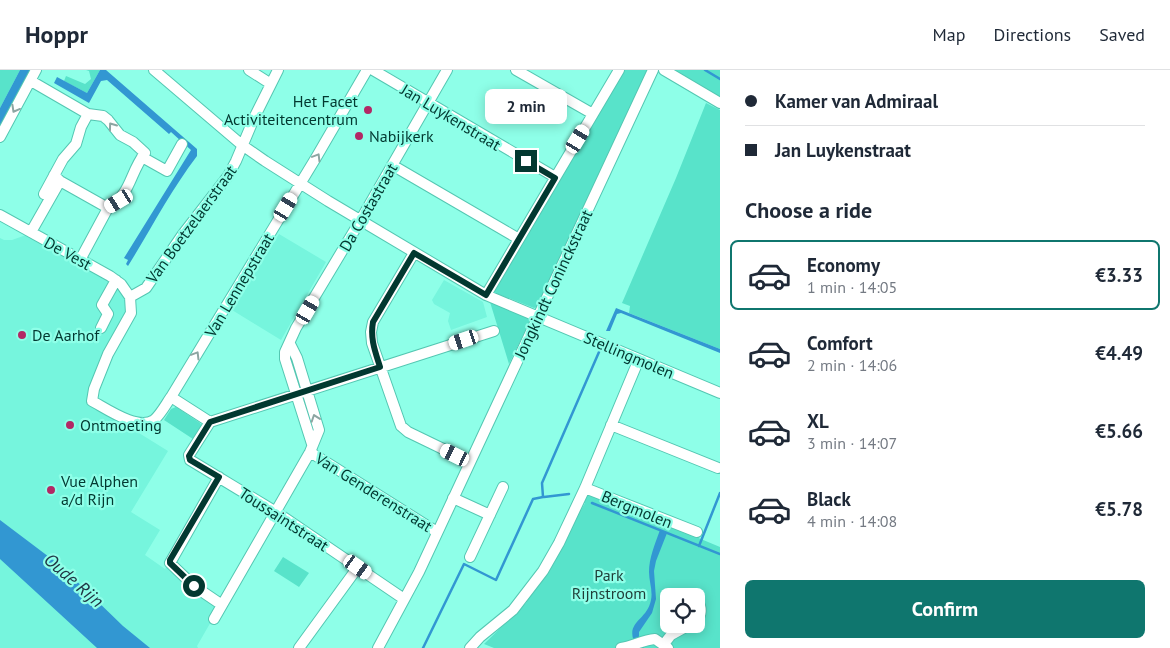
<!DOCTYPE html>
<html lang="en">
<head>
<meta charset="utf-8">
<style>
	:root { --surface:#fff; --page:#f6f6f7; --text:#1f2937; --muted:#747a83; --line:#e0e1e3; --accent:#0f766e }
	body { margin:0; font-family:"PT Sans",sans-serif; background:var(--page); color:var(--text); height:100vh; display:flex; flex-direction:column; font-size:19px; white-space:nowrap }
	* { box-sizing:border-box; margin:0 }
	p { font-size:16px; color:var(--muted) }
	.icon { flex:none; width:28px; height:28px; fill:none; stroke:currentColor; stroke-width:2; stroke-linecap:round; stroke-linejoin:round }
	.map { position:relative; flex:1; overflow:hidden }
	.sheet { display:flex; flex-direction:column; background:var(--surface); width:450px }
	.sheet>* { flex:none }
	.banner { display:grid; align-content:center; height:110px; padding:0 25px; background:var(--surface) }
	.controls { position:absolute; left:660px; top:518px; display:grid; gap:10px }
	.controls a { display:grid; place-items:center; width:45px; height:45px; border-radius:8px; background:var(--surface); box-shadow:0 2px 12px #0003; font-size:25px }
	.end { position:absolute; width:22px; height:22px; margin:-11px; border:6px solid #023830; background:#fff; box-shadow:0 0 0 2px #fff }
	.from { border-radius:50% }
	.bubble { position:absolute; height:35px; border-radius:8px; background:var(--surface); box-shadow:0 2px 12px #0003; font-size:16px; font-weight:800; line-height:35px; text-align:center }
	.car { position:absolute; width:15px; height:30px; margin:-15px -8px; border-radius:6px; box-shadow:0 0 4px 1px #0007; background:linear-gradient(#fff 24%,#345 0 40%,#fff 0 76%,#345 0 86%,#fff 0) }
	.banner b { display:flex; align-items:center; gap:18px; height:48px; font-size:19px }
	.banner b+b { border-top:1px solid var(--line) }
	.banner i { width:12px; height:12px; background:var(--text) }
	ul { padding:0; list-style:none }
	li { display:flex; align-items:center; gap:15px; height:70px; margin:0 10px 8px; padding:0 15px; border:2px solid transparent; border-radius:8px }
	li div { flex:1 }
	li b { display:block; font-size:19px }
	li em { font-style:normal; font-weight:800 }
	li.current { border-color:var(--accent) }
	li>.icon { width:45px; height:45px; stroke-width:1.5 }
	h2 { padding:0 25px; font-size:22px; line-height:60px }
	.cta { display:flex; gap:10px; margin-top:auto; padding:10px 25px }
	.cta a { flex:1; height:58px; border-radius:8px; background:var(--accent); color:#fff; font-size:20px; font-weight:800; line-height:58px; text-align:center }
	header { display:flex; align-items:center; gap:30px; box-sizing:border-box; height:70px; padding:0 25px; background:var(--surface); border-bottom:1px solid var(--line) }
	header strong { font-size:24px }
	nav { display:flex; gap:28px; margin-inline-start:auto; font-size:18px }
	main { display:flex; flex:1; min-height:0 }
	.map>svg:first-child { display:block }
	.built { fill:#76f5dd }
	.green { fill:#58e3ca; fill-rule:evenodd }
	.water { fill:#3297d2 }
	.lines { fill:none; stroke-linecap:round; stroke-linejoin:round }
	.stream { stroke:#3297d2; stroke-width:2.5 }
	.minor-casing { stroke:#54c7b2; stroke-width:12 }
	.minor { stroke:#fff; stroke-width:10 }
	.oneway { stroke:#8da5a2 }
	.route { stroke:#023830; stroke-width:6 }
	.poi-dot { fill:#b22865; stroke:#8effe8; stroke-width:2 }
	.labels { text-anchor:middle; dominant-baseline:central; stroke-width:4.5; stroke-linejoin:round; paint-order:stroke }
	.poi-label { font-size:16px; fill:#023830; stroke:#8effe8; text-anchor:start }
	.street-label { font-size:16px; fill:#023830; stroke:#8effe8 }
	.park-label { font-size:16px; fill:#1f3d37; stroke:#8effe8 }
	.water-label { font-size:18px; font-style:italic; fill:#203544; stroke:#8effe8 }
</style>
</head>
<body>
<header>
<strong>Hoppr</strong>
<nav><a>Map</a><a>Directions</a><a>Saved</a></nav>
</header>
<main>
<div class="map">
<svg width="720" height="578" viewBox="0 0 720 578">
	<rect width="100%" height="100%" fill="#8effe8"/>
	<path class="built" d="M279,164L326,192L281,270L232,240Z
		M26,165L109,209L124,221L129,235L92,318L98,334L118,350L168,381L131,442L160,460L145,485L165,499L169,494L220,536L197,576L198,578H0V168L4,170H12Z
		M444,210L483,232L487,247L451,260L448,251L450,243L434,234L432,230Z"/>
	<path class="green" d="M0,0H20L0,38Z
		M86,0H100L87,23L64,11L66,6L85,14L91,9L89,1Z
		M621,0H649L537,237L534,238L493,222Z
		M671,0H720V29Z
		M706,33L720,40V279L629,243L630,236L622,233L676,108Z
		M490,232L529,248L530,251L509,294Z
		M176,337L200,353L202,356L193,369L164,350L171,339Z
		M587,423L645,446V449L651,451L653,449L720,477V578H494L484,574L526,533L585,433H582ZM669,526H696V554H669Z
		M283,487L309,503L299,517L274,501Z"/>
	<path class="water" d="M20,0H31L0,56V38Z
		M100,0H106L197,79V86C171,120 151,159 128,196L126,194L128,190L124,188L191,80L171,62L169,64L107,10L101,11L89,33L54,13L57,7L87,23Z
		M616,238L720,279V283L621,243L617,244L610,261H606Z
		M0,450L61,496L123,556L150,578H97L0,489Z
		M660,460L667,463L656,491L654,501L656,529L652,543L639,562V571L644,578H637C622,551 647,552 651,530C653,521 649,511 649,502C649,488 655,474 660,460Z"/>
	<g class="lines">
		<path class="stream" d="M705,0L720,9
			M544,427L569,424
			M592,433L720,484
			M699,476L720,423
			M423,578L464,494L496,510L533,429L543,427L542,413L599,282"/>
		<defs>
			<path id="minor" d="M154,0L242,75L265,91L328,131L486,225L720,323
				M249,0L271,14
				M373,0L555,107
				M516,0L593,44
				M664,0L720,33
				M31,11L88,44
				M0,67L36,0
				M142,87L167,101L182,74
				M392,95L519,169
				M54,105L60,111L108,138L80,190
				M44,124L63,89L76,74L81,57L88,44L103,46L108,50L120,65L133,72L145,83C129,104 132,123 108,138
				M0,145L110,206L121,214L130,227
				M31,162L60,111
				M414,183L373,252L371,262L372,273L401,356L408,362L470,392
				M486,225L619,0
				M130,227L131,243L108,284L94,319L92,331C107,339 138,361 154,350C161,344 166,334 171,327L317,86L367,0
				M130,227L146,218L183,164L228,106L236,91L255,46L278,0
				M101,258L108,244L102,235L116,210
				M171,327L210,352L189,385L190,390L276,442L404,529
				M210,352L494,261
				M611,355L718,398
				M312,374L285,289V282L296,258L360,151L447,0
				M310,382L437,462
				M219,407L170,493L194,516L222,535
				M585,418L697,462
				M453,428L490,445
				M470,487L503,417
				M214,549L310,382L319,360L297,288L290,274
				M696,551C702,545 702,538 698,532
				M664,574L671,565L691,554
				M299,578L358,497
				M378,578L419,502L653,0
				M470,578L480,567L513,540L543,501L559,473L585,418L639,289
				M621,578C633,576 643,570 655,569L668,578"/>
		</defs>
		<use href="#minor" class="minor-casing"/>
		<use href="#minor" class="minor"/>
	</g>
	<defs><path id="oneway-chevron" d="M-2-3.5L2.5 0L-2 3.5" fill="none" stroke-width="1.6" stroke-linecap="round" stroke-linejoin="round" transform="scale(1.25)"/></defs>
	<g class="oneway">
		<use href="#oneway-chevron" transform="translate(15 39) rotate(119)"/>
		<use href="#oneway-chevron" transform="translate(112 56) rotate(-126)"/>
		<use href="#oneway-chevron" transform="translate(317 87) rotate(-59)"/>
		<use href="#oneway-chevron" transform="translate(196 285) rotate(-59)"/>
		<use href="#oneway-chevron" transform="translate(315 348) rotate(-109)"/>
	</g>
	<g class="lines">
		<path class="route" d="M194,516L170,493V490L219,407L190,390L189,386L210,352L380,297C375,281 370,268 373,252L414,183L486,225L555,108L526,91"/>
	</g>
	<g class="poi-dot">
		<circle cx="368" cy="40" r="5"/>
		<circle cx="359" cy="66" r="5"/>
		<circle cx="22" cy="265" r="5"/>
		<circle cx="70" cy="355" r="5"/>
		<circle cx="51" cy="420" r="5"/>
	</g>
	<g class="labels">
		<g class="poi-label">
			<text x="358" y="31" text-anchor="end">Het Facet<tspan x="358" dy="18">Activiteitencentrum</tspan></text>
			<text x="369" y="66">Nabijkerk</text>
			<text x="32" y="265">De Aarhof</text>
			<text x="80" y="355">Ontmoeting</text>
			<text x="61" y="411">Vue Alphen<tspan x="61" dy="18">a/d Rijn</tspan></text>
		</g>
		<g class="street-label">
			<text transform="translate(451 47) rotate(31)">Jan Luykenstraat</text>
			<text transform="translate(368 137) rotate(-60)">Da Costastraat</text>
			<text transform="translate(191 154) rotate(-54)">Van Boetzelaerstraat</text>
			<text transform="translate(68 183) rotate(29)">De Vest</text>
			<text transform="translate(553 214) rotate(-65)">Jongkindt Coninckstraat</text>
			<text transform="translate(239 215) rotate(-59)">Van Lennepstraat</text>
			<text transform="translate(629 285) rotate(23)">Stellingmolen</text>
			<text transform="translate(374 422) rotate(32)">Van Genderenstraat</text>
			<text transform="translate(637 439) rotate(22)">Bergmolen</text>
			<text transform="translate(284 449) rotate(33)">Toussaintstraat</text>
		</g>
		<g class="park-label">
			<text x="609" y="505">Park<tspan x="609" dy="18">Rijnstroom</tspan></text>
		</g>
		<g class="water-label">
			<text transform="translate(74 510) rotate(41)">Oude Rijn</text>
		</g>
	</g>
</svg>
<div class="controls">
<a><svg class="icon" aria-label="locate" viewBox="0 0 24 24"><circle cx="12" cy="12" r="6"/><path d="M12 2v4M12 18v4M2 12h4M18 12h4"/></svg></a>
</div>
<i class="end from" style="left:194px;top:516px"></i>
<i class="end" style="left:526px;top:91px"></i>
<div class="bubble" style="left:485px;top:19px;width:82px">2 min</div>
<i class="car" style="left:578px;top:69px;rotate:31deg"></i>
<i class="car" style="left:119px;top:131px;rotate:239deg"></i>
<i class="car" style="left:286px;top:137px;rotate:31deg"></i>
<i class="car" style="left:308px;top:240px;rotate:30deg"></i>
<i class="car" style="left:464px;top:270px;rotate:252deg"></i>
<i class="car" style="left:455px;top:385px;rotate:296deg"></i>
<i class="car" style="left:358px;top:497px;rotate:125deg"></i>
</div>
<section class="sheet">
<div class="banner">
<b><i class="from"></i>Kamer van Admiraal</b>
<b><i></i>Jan Luykenstraat</b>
</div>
<h2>Choose a ride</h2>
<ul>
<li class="current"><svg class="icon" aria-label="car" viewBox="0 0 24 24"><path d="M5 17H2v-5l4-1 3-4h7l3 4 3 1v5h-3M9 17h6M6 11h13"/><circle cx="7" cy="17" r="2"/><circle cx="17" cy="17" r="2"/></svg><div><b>Economy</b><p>1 min · 14:05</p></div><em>€3.33</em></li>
<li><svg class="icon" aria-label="car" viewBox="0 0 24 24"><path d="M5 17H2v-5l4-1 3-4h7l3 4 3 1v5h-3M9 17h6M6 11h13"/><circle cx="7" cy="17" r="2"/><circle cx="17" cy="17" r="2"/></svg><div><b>Comfort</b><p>2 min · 14:06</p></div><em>€4.49</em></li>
<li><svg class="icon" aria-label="car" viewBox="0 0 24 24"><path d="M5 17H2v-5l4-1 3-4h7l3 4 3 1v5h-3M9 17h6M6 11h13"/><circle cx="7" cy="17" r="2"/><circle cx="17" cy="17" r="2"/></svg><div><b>XL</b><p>3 min · 14:07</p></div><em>€5.66</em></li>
<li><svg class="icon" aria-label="car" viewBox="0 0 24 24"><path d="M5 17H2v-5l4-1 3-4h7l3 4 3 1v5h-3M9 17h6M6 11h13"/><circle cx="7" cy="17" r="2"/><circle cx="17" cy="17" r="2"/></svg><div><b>Black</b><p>4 min · 14:08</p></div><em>€5.78</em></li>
</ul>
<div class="cta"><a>Confirm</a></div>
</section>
</main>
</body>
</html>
